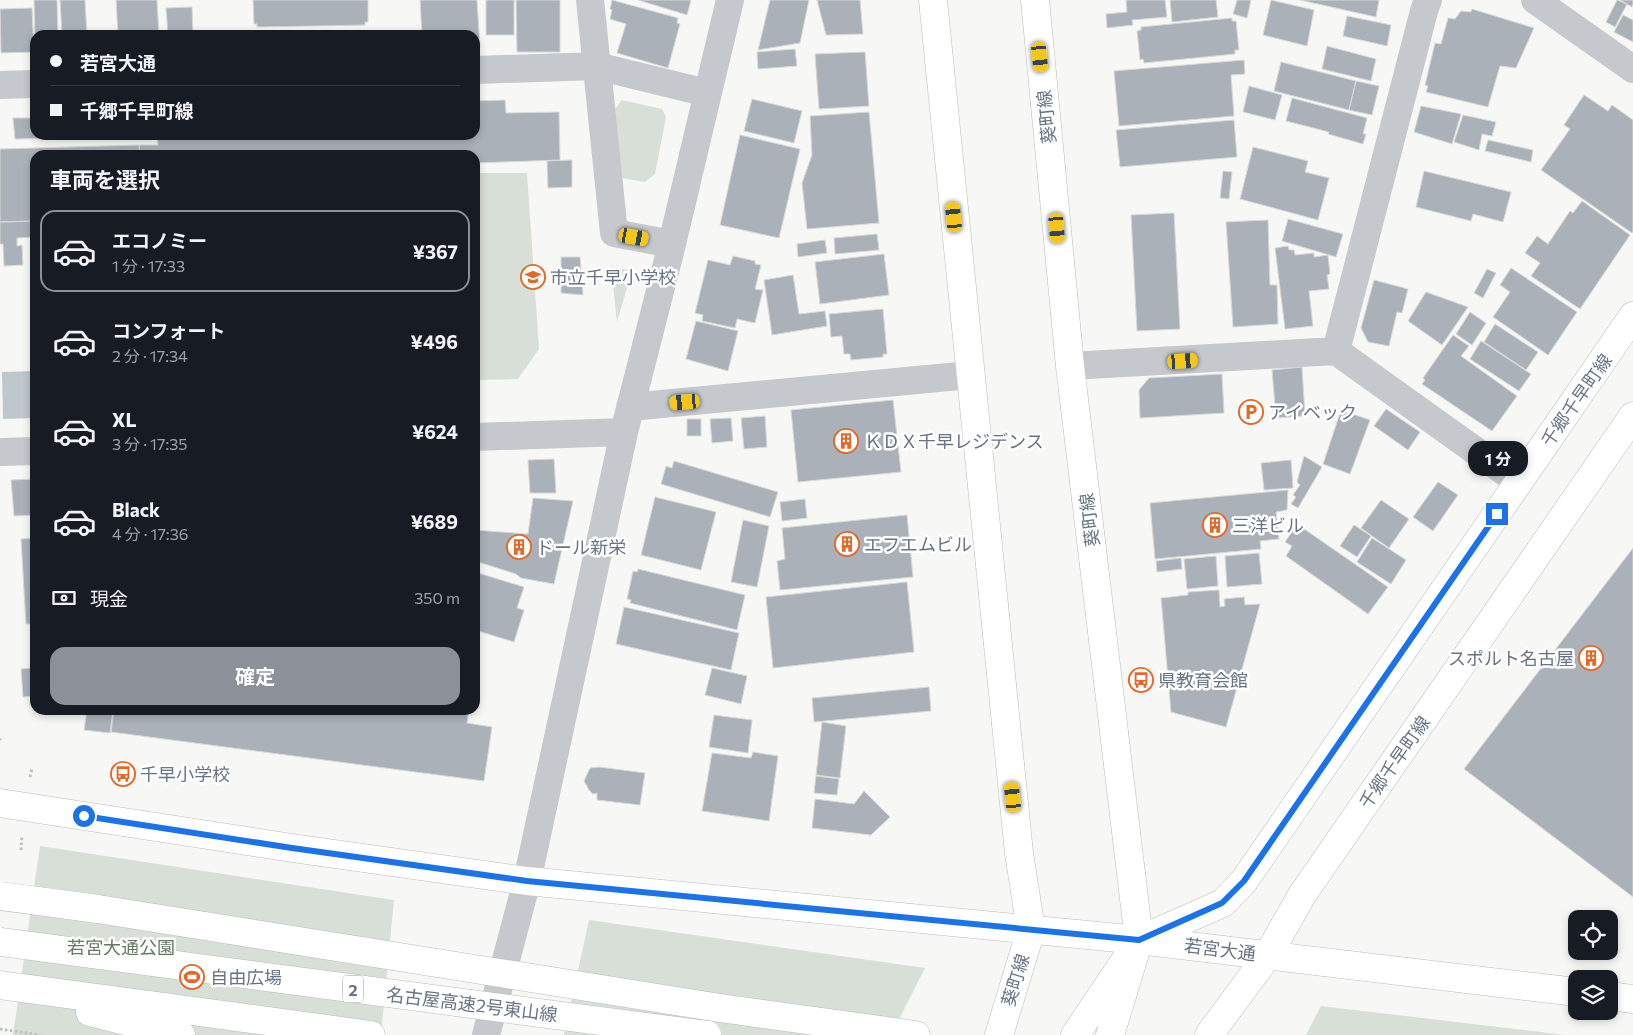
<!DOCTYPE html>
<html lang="ja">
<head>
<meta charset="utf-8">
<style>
	:root { --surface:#171b24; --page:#20242c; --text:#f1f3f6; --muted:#9ea1a6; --line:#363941; --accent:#8c9099 }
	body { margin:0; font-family:Commissioner,"Noto Sans JP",sans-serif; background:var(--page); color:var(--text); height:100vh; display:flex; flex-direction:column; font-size:19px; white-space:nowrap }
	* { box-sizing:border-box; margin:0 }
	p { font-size:16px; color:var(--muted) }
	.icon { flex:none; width:28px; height:28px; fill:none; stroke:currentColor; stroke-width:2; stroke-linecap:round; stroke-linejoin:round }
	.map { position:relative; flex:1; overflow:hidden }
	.sheet { position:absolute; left:30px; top:150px; width:450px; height:565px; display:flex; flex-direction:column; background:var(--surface); border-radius:15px; box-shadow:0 2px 8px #0003 }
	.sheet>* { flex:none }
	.guide { position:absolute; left:30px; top:30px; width:450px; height:110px; border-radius:15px; box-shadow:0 2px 8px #0003; display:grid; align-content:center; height:110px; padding:0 20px; background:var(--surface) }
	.fabs { position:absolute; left:1568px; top:910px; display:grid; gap:10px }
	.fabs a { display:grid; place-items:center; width:50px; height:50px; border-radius:10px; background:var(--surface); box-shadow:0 2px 8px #0003; font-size:25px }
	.end { position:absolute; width:22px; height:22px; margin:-11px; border:6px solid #1a73e8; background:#fff; box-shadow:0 0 0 2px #fff }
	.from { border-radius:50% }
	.bubble { position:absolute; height:35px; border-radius:15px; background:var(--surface); box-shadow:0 2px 8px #0003; font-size:16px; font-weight:700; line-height:35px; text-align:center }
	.car { position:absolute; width:15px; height:30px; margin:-15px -8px; border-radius:6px; box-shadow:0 0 4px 1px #0007; background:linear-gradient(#f5c518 24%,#345 0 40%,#f5c518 0 76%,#345 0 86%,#f5c518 0) }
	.guide b { display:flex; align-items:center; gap:18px; height:48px; font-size:19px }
	.guide b+b { border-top:1px solid var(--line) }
	.guide i { width:12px; height:12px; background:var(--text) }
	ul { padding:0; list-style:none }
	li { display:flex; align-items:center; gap:15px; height:82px; margin:0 10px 8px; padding:0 10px; border:2px solid transparent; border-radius:15px }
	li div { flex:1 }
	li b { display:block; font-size:19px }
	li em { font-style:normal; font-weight:700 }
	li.active { border-color:var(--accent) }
	li>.icon { width:45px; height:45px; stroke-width:1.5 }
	h2 { padding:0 20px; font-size:22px; line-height:60px }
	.pay { display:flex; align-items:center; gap:12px; height:55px; padding:0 20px; font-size:19px }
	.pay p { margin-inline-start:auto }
	.button { display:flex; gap:10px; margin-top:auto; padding:10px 20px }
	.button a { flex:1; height:58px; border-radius:15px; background:var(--accent); color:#fff; font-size:20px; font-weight:700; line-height:58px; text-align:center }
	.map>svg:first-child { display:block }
	.green { fill:#d8dfd6 }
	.water { fill:#bec7cc }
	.building { fill:#abb1b9; stroke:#d9d9d7 }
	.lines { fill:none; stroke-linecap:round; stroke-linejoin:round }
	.secondary-casing { stroke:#b8bbc0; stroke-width:29 }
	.highway-casing { stroke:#b8babe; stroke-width:29 }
	.path { stroke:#bdbfc1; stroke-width:3; stroke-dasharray:2.5 2.5; stroke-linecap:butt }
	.street { stroke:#c5c8cc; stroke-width:28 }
	.secondary { stroke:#fff; stroke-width:28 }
	.highway { stroke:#fff; stroke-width:28 }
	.highway-bridge-casing { stroke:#b8babe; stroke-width:29; stroke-linecap:butt }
	.highway-bridge { stroke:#fff; stroke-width:28 }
	.route { stroke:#1a73e8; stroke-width:6 }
	.labels { text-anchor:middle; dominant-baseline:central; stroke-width:5; stroke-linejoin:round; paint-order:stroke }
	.shield { fill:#fff; stroke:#959eaa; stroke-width:1 }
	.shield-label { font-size:16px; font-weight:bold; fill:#677485 }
	.street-label { font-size:18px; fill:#677485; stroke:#fff }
	.poi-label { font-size:18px; fill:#677485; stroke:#fff; text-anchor:start }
	.park-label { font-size:18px; fill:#647862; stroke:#fff }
</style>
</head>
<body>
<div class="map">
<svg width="1633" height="1035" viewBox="0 0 1633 1035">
	<rect width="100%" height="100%" fill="#f7f8f5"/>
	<path class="green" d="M622,100L662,109L666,117L655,174L645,182L622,178L615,109Z
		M475,173H527L539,349L518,379L475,380Z
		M611,266L632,271L617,322Z
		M40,846L394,900L381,1035H13Z
		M589,920L925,968L891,1035H564Z
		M1321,1006L1566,1035H1306Z"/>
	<path class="water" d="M35,371V418L3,419L2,372Z"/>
	<path class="building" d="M34,0H57L58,35H35V42Z
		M60,0H85L87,35H62Z
		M116,0H157L159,35H118Z
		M253,0H368V22H365V25L257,27V24H254Z
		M420,0H477L480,47L475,48V35H422Z
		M486,0H514V35H486Z
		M516,0H560V52H517Z
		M612,0L678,18L677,23L680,24L668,68L617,53L626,24L610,19L612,10L610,9Z
		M638,0H691L687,15Z
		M770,0H809L800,43L758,50Z
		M817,0H860L863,34L826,35Z
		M1126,0H1165L1167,17L1132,20L1133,25L1107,28L1106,14L1127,12Z
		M1170,0H1216L1218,17L1172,22Z
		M1237,0H1251L1247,18L1233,14Z
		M1271,0L1314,10L1307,46L1263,35Z
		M1300,0H1379L1376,17Z
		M1617,0L1627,4L1615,27L1606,22Z
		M1620,0H1633V4L1632,7Z
		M192,7L193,35H168L166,8Z
		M32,8L34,52L1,53L0,9Z
		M1472,9L1534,28L1516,68L1500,66L1488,107L1426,92L1428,86L1425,85L1435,43L1441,44L1448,18L1455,19L1461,11L1471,12Z
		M1623,15L1633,20V42L1614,32Z
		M1347,16L1391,25L1387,46L1343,36Z
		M1232,18V21H1236L1239,50H1235V54L1144,63L1143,59L1140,60L1137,31L1141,30V27Z
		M1327,46L1376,59L1371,81L1322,69Z
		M795,49L797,66L758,69L757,52Z
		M865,52L869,106L819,109L815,54Z
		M1244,60L1245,74L1231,75L1234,116L1119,126L1114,71Z
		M1281,62L1356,81L1349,110L1274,91Z
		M1356,81L1379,86L1372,115L1349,110Z
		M1249,86L1282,95L1275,120L1243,112Z
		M1584,95L1608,111L1612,105L1633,120V231L1632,233L1541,170L1570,129L1564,125Z
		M1292,98L1367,118L1363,134H1366L1363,144L1328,134L1329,132L1286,121Z
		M752,99L802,111L794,143L744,131Z
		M505,100L506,113L559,112L560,160L475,163V155H140L139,145H158L157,135H475V101Z
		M1421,106L1461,114L1452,144L1414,132Z
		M869,112L879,223L807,229L802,183L812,155L810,116Z
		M1463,115L1496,122L1492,136L1482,134L1479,150L1454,142Z
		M13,118H35V135H74V138L15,139Z
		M1234,120L1237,157L1120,167L1116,130Z
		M740,135L800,149L779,238L720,225Z
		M1488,140L1533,150L1531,162L1485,151Z
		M139,145L140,155H35V221L0,222V149Z
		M1253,147L1308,161L1305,172L1329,178L1318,220L1240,199Z
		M572,160V187L548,188L547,161Z
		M1223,171L1232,172L1229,199L1220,198Z
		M1424,171L1511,192L1503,222L1473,214L1471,221L1416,207Z
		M1582,201L1630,235L1580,309L1531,276L1540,263L1525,253L1537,236L1548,244L1570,211L1573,213Z
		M1174,213L1180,329L1137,331L1131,215Z
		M1288,219L1343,234L1336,257L1282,241Z
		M1268,220L1270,285H1277L1278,324L1233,327L1226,222Z
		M35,221V237L17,238V246L22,245L23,265L4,266L3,244H0V222Z
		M877,234L879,250L835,254L834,238Z
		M825,240L827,253L798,257L797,244Z
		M1288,246L1289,250H1294L1295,255L1314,253V257L1328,255L1330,274L1327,275L1329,289L1309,291L1313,326L1285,329L1275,248Z
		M884,254L889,295L820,304L815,262Z
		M733,256L755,261V264L761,265L755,289L763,290L755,323L737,319L735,328L702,321L703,315L695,313L708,260L730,265Z
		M561,257H580L583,295L561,293Z
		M1511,268L1577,312L1548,355L1493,317L1510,292L1500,285Z
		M1487,269L1496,273L1483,298L1474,293Z
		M793,275L799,314L825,311L827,326L772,335L764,280Z
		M1374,280L1408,289L1402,313L1397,312L1389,346L1368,342L1361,328Z
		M1426,292L1468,307L1442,345L1408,321Z
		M883,309L887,354H883V357L851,360L850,354H844L842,336L831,337L829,314Z
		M1470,312L1486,323L1472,345L1456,334Z
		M696,321L738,331L728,371L686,359Z
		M1495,324L1538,352L1526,370L1484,342Z
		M1453,335L1469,346L1461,356L1517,396L1492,431L1422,384L1425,380L1423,378Z
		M1481,341L1531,374L1519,391L1470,359Z
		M1302,367L1305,416L1276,418L1272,370Z
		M1222,374L1224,413L1140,418L1139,390L1149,378Z
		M893,400L901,472L798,482L791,410Z
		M1386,409L1420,432L1408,450L1374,426Z
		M1341,410L1370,420L1350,474L1323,464Z
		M765,416L767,447L744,449L741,418Z
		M731,418L733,441L712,443L710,419Z
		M687,419H701V436H687Z
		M1304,456L1322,467L1298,508L1291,504L1296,497L1293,495L1300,485L1297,482Z
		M554,459L556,493H530L528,460Z
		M1291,460L1293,488L1264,490L1261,463Z
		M674,461L778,492L770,517L661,484L666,466L672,468Z
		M35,479V515L14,516L11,480Z
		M1438,482L1458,495L1433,531L1413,517Z
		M1288,490L1287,510L1276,512L1279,539L1260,541L1261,549L1155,559L1150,503Z
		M655,497L716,512L701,570L641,555Z
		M533,498L573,501L554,584L521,578L516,574L475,561V530L528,534Z
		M805,499L807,518L782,521L780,502Z
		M1381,500L1409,519L1389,548L1361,528Z
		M907,515L913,577L780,590L777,561L785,559L782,528Z
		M743,520L769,526L757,587L731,582Z
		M1297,524L1388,587L1368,614L1286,556L1292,546L1285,542Z
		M1354,525L1371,536L1357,557L1340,546Z
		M35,538V624H26L21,539Z
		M1372,538L1406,560L1391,584L1357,562Z
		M1633,548V897L1464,769Z
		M1259,553L1262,584L1227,587L1225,556Z
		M1216,556L1218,586L1187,589L1184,559Z
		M1181,558L1182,569L1157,572L1156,561Z
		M638,569L745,595L737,630L630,603L631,600L627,599L633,571L637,572Z
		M475,572L524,587L517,608L524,610L514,642L475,630Z
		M907,582L914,652L773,668L766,597Z
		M1219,590L1220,607L1225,606L1224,599L1244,597L1245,605L1260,604L1226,727L1171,712L1161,598L1188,595V592Z
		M624,607L739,633L731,670L616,644Z
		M32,668L34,696L23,697L21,669Z
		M712,668L747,676L741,704L705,695Z
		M929,687L931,711L814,722L812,698Z
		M87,710H113L110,733L84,730Z
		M114,710H430L468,715L467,723L492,727L484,781L111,732Z
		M714,715L752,720L748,753L709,747Z
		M822,722L846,726L840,778L816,775Z
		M753,752L778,756L769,821L702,811L712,753L751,758Z
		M599,767L645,773L640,805L597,800V793L593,794L589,790L584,781L590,768Z
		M816,776L839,779L837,795L814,793Z
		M864,791L890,817L871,835L812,828L815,799L854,804Z"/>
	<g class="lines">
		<defs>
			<path id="secondary" d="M933,0L1019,853L1031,930L999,1035
				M1035,0L1070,366L1139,940L1110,1035
				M0,803L292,848L527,881L1139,940L1576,992
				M1609,996L1633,999
				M1075,1035L1139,940L1223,903L1244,881L1633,316
				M1209,1035L1268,955L1302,895L1633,416"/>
			<path id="highway" d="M0,985L371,1035
				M720,1008L916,1035
				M90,1012L181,1035"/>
		</defs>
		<use href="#secondary" class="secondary-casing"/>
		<use href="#highway" class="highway-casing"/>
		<path class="path" d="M0,739L1,740
			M30,777L32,768
			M21,850L22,836
			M0,1029L40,1035"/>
		<path class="street" d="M590,0L614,233L672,244
			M1535,0L1633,69
			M475,70L597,66L707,93
			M0,85L35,84
			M1336,351L1424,11L1428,0
			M1070,366L1336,351L1519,482
			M630,407L970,375
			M475,437L624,432
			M0,452L35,451
			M486,1035L527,881L624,432L672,244L730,0"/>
		<use href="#secondary" class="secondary"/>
		<use href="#highway" class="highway"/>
		<defs>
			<path id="highway-bridge" d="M0,896L98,909L720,1008
				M0,942L707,1035"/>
		</defs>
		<use href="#highway-bridge" class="highway-bridge-casing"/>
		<use href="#highway-bridge" class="highway-bridge"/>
	</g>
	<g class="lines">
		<path class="route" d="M84,816L292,848L527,881L1139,940L1222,903L1244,881L1497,514"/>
	</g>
	<defs>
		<symbol id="school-ring" viewBox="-11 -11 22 22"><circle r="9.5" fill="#fff" stroke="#e16a2b" stroke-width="1.5"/><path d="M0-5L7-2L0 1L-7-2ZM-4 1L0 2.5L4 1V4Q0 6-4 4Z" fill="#e16a2b"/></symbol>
		<symbol id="parking-ring" viewBox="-11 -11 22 22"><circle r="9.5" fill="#fff" stroke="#e16a2b" stroke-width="1.5"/><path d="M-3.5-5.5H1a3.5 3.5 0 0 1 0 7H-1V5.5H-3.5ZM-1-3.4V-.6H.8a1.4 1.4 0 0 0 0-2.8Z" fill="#e16a2b"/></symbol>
		<symbol id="building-ring" viewBox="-11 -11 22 22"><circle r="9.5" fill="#fff" stroke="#e16a2b" stroke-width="1.5"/><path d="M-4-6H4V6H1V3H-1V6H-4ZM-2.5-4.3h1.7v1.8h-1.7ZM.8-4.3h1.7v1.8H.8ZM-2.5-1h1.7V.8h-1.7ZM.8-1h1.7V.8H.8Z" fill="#e16a2b"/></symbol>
		<symbol id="bus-ring" viewBox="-11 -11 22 22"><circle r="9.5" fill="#fff" stroke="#e16a2b" stroke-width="1.5"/><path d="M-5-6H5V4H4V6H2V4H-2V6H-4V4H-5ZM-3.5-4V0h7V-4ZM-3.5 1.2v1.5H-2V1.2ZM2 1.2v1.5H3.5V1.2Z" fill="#e16a2b"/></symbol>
		<symbol id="stadium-ring" viewBox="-11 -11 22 22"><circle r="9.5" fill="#fff" stroke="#e16a2b" stroke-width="1.5"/><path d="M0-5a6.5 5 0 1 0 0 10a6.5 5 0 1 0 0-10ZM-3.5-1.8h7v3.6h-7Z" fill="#e16a2b"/></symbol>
	</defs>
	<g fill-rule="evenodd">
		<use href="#school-ring" x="519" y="263" width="28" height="28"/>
		<use href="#parking-ring" x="1237" y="398" width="28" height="28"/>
		<use href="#building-ring" x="832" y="427" width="28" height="28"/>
		<use href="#building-ring" x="1201" y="511" width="28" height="28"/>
		<use href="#building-ring" x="833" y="530" width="28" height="28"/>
		<use href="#building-ring" x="505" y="533" width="28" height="28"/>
		<use href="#building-ring" x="1577" y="644" width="28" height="28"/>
		<use href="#bus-ring" x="1127" y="666" width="28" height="28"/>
		<use href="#bus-ring" x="109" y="760" width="28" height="28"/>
		<use href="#stadium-ring" x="178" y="963" width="28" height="28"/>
	</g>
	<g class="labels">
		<rect class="shield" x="343" y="975.5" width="20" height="27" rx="4"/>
		<g class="shield-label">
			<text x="353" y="989">2</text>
		</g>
		<g class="street-label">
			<text transform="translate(1046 117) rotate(-96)">葵町線</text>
			<text transform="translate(1576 400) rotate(-55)">千郷千早町線</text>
			<text transform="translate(1089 520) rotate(-97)">葵町線</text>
			<text transform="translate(1394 762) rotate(-55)">千郷千早町線</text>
			<text transform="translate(1220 949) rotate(7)">若宮大通</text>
			<text transform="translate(1015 980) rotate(-73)">葵町線</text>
			<text transform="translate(472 1004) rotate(7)">名古屋高速2号東山線</text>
		</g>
		<g class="poi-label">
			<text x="550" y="277">市立千早小学校</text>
			<text x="1268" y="412">アイベック</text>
			<text x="864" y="441">ＫＤＸ千早レジデンス</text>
			<text x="1232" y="525">三洋ビル</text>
			<text x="864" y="544">エフエムビル</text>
			<text x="536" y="547">ドール新栄</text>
			<text x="1574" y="658" text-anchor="end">スポルト名古屋</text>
			<text x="1158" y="680">県教育会館</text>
			<text x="140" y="774">千早小学校</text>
			<text x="210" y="977">自由広場</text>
		</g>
		<g class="park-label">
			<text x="121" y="947">若宮大通公園</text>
		</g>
	</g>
</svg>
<div class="fabs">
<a><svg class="icon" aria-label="locate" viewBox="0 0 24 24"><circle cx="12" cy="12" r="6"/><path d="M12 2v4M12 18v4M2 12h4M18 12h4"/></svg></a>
<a><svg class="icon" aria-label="layers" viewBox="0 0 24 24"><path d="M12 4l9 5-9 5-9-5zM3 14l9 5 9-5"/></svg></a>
</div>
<i class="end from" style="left:84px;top:816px"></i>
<i class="end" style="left:1497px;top:514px"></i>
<div class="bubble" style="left:1468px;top:441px;width:60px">1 分</div>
<i class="car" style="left:1040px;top:57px;rotate:174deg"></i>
<i class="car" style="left:954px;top:217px;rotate:354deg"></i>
<i class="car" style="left:1057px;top:228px;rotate:175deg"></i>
<i class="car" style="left:634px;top:237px;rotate:100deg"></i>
<i class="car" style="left:1183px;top:361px;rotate:86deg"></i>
<i class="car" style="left:685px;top:402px;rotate:265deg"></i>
<i class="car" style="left:1013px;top:797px;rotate:354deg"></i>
<div class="guide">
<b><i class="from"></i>若宮大通</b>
<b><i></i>千郷千早町線</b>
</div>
<section class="sheet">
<h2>車両を選択</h2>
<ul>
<li class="active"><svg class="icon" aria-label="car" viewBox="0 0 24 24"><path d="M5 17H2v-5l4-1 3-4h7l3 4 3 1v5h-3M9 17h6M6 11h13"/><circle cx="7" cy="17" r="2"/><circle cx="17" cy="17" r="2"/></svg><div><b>エコノミー</b><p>1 分 · 17:33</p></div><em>¥367</em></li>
<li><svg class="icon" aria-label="car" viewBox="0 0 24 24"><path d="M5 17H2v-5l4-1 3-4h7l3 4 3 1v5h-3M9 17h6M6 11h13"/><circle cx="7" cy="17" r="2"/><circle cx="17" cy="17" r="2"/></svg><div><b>コンフォート</b><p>2 分 · 17:34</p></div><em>¥496</em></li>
<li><svg class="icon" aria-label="car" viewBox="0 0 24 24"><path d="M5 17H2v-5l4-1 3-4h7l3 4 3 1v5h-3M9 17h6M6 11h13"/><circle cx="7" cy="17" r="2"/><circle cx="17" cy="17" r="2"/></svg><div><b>XL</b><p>3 分 · 17:35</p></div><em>¥624</em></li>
<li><svg class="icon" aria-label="car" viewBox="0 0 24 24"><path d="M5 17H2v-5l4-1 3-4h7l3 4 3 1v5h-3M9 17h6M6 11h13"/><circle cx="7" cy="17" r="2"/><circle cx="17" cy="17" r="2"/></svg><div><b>Black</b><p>4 分 · 17:36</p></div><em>¥689</em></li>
</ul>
<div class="pay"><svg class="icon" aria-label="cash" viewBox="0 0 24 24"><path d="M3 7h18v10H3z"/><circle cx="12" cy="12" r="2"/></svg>現金<p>350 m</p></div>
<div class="button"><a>確定</a></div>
</section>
</div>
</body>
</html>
